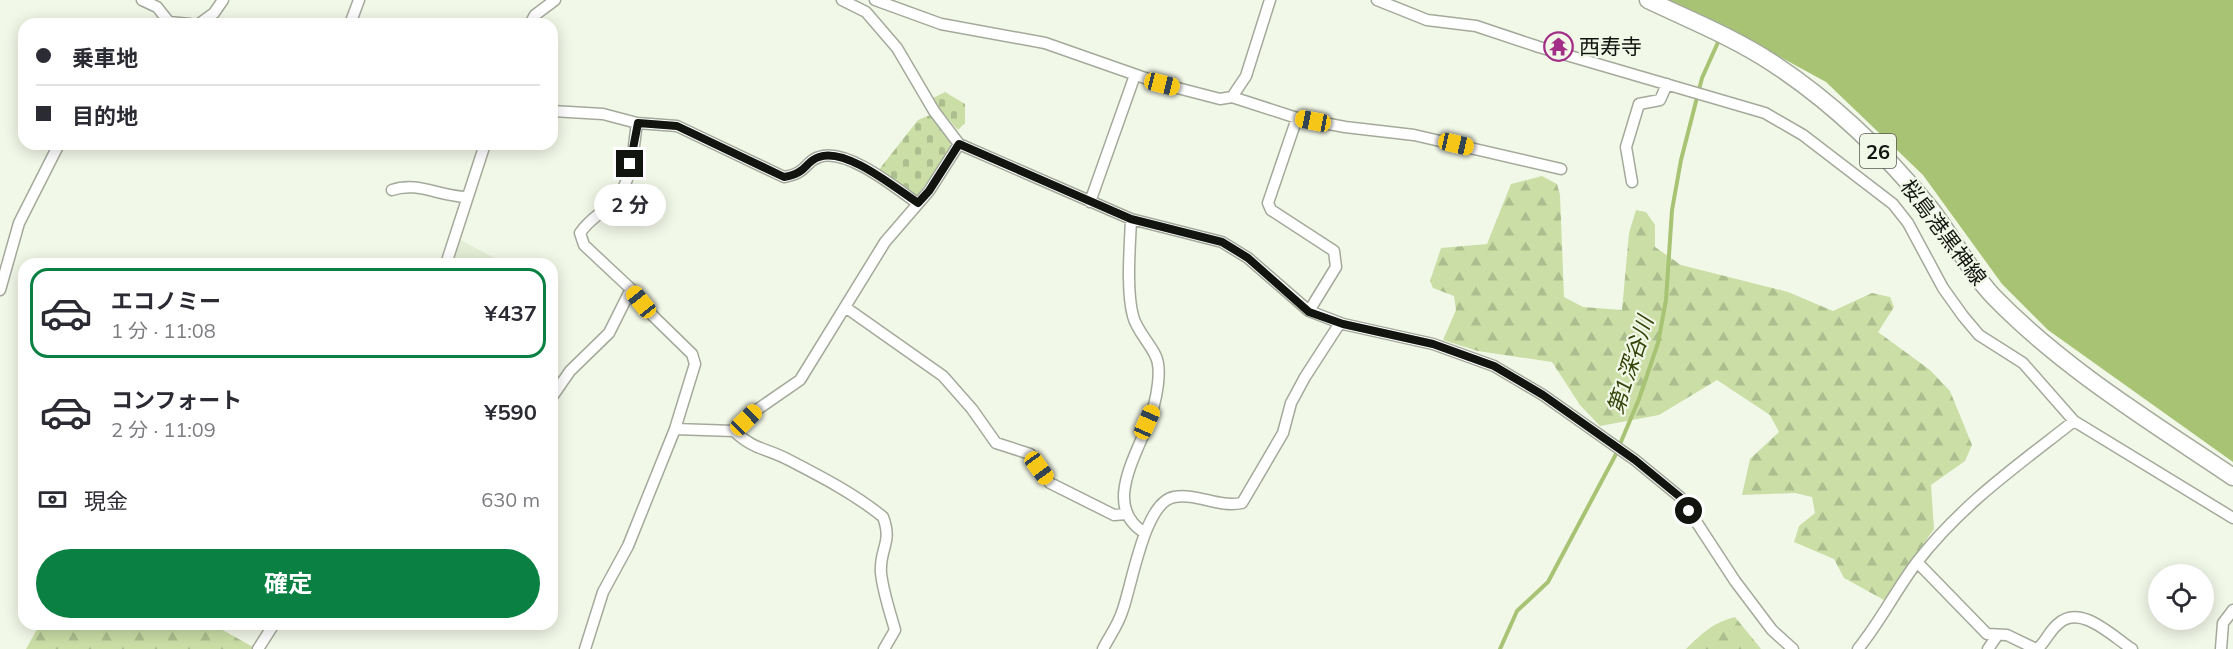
<!DOCTYPE html>
<html lang="ja">
<head>
<meta charset="utf-8">
<style>
	:root { --surface:#fff; --page:#f2f2f3; --text:#2b2b33; --muted:#7c7c81; --line:#e1e1e2; --accent:#0b8043 }
	body { margin:0; font-family:Mulish,"Noto Sans JP",sans-serif; background:var(--page); color:var(--text); height:100vh; display:flex; flex-direction:column; font-size:22px; white-space:nowrap }
	* { box-sizing:border-box; margin:0 }
	p { font-size:20px; color:var(--muted) }
	.icon { flex:none; width:33px; height:33px; fill:none; stroke:currentColor; stroke-width:2; stroke-linecap:round; stroke-linejoin:round }
	.map { position:relative; flex:1; overflow:hidden }
	.panel { position:absolute; left:18px; top:258px; width:540px; height:372px; display:flex; flex-direction:column; background:var(--surface); border-radius:18px; box-shadow:0 3px 15px #0003 }
	.panel>* { flex:none }
	.top-card { position:absolute; left:18px; top:18px; width:540px; height:132px; border-radius:18px; box-shadow:0 3px 15px #0003; display:grid; align-content:center; height:132px; padding:0 18px; background:var(--surface) }
	.controls { position:absolute; left:2148px; top:564px; display:grid; gap:12px }
	.controls a { display:grid; place-items:center; width:66px; height:66px; border-radius:50%; background:var(--surface); box-shadow:0 3px 15px #0003; font-size:30px }
	.end { position:absolute; width:27px; height:27px; margin:-14px; border:8px solid #12140f; background:#fff; box-shadow:0 0 0 3px #fff }
	.from { border-radius:50% }
	.bubble { position:absolute; height:42px; border-radius:21px; background:var(--surface); box-shadow:0 3px 15px #0003; font-size:20px; font-weight:700; line-height:42px; text-align:center }
	.car { position:absolute; width:18px; height:36px; margin:-18px -9px; border-radius:8px; box-shadow:0 0 4px 2px #0007; background:linear-gradient(#f5c518 24%,#345 0 40%,#f5c518 0 76%,#345 0 86%,#f5c518 0) }
	.top-card b { display:flex; align-items:center; gap:21px; height:57px; font-size:22px }
	.top-card b+b { border-top:2px solid var(--line) }
	.top-card i { width:15px; height:15px; background:var(--text) }
	ul { padding:10px 0 0; list-style:none }
	li { display:flex; align-items:center; gap:18px; height:90px; margin:0 12px 9px; padding:0 6px; border:3px solid transparent; border-radius:18px }
	li div { flex:1 }
	li b { display:block; font-size:22px }
	li em { font-style:normal; font-weight:700 }
	li.active { border-color:var(--accent) }
	li>.icon { width:54px; height:54px; stroke-width:1.5 }
	.pay { display:flex; align-items:center; gap:15px; height:66px; padding:0 18px; font-size:22px }
	.pay p { margin-inline-start:auto }
	.primary-button { display:flex; gap:12px; margin-top:auto; padding:12px 18px }
	.primary-button a { flex:1; height:69px; border-radius:36px; background:var(--accent); color:#fff; font-size:24px; font-weight:700; line-height:69px; text-align:center }
	.map>svg:first-child { display:block }
	.built { fill:#e4edd5 }
	.forest { fill:url(#forest-firs) }
	.cemetery { fill:url(#cemetery-stones) }
	.water { fill:#a8c373 }
	.lines { fill:none; stroke-linecap:round; stroke-linejoin:round }
	.stream { stroke:#a8c373; stroke-width:4 }
	.minor-casing { stroke:#a4aa9b; stroke-width:13 }
	.primary-casing { stroke:#a4aa9b; stroke-width:19 }
	.minor { stroke:#fff; stroke-width:10 }
	.primary { stroke:#fff; stroke-width:16 }
	.route { stroke:#12140f; stroke-width:8 }
	.labels { text-anchor:middle; dominant-baseline:central; stroke-width:4.5; stroke-linejoin:round; paint-order:stroke }
	.shield { fill:#f2f8e8; stroke:#555850; stroke-width:1.5 }
	.shield-label { font-size:20px; font-weight:bold; fill:#12140f }
	.poi-label { font-size:21px; fill:#12140f; stroke:#f2f8e8; text-anchor:start }
	.street-label { font-size:21px; fill:#12140f; stroke:#f2f8e8 }
	.water-label { font-size:22px; font-style:italic; fill:#344408; stroke:#f2f8e8 }
</style>
</head>
<body>
<div class="map">
<svg width="2233" height="649" viewBox="0 0 2233 649">
	<defs>
		<pattern id="forest-firs" width="22" height="20" patternUnits="userSpaceOnUse" patternTransform="scale(1.5)"><rect width="22" height="20" fill="#cadea6"/><path d="M5 1l3.5 6h-7zM16 11l3.5 6h-7z" fill="#acbe8e"/></pattern>
		<pattern id="cemetery-stones" width="16" height="16" patternUnits="userSpaceOnUse" patternTransform="scale(1.5)"><rect width="16" height="16" fill="#cadea6"/><path d="M2 7V4a2 2 0 0 1 4 0v3zM10 15v-3a2 2 0 0 1 4 0v3z" fill="#acbe8e"/></pattern>
	</defs>
	<rect width="100%" height="100%" fill="#f2f8e8"/>
	<path class="built" d="M459,239L505,264H453Z"/>
	<path class="forest" d="M1542,176L1557,184L1560,195L1564,297L1583,307L1622,310L1629,233L1636,210L1646,212L1655,225V247L1681,265L1788,292L1833,311L1872,293L1890,297L1894,307L1878,332L1930,370L1950,391L1972,445L1965,461L1931,485L1934,529L1884,600L1844,578L1834,559L1794,542L1799,526L1815,513L1812,497L1795,493L1742,495L1750,459L1779,432L1770,415L1717,380L1659,415L1600,426L1580,405L1552,362L1478,351L1443,340L1456,310L1454,296L1433,288L1430,281L1441,248L1487,244L1511,184Z
		M1735,617L1761,649H1686C1701,634 1714,622 1735,617Z
		M40,624H212L253,647L252,649H26Z"/>
	<path class="cemetery" d="M945,92L965,104V123L958,130L931,99Z
		M930,115C939,122 951,136 951,148L918,195L907,193L878,171L918,120Z"/>
	<path class="water" d="M1665,0H2233V462L2048,330L2002,284L1923,175L1826,82L1725,27Z"/>
	<g class="lines">
		<path class="stream" d="M1500,649L1517,611L1548,582L1615,456L1639,399L1658,343L1666,300L1672,210L1681,160L1702,78L1719,40"/>
		<defs>
			<path id="minor" d="M142,0L157,7L169,22
				M842,0L866,12L897,48L934,111L959,144L1131,219L1222,242L1248,258L1309,311L1343,324L1433,344L1494,366L1543,395L1635,460L1680,497L1735,581L1772,630L1793,649
				M875,0L941,24L1045,43L1162,84L1220,99L1232,97L1246,76L1270,0
				M1377,0L1427,20L1476,26L1539,47L1765,113L1803,135L1893,204L1908,223L1943,288L1963,316L1979,335L2023,363L2074,421L2233,518
				M166,24L169,22L190,24
				M199,24L214,13L223,0
				M350,24L359,0
				M530,24L535,15L555,0
				M1232,97L1297,118L1345,127L1414,135L1561,169
				M552,111L603,114L637,123L677,126L784,177C808,173 804,162 819,157C846,147 896,188 917,203
				M1297,118L1268,203L1271,210L1334,251L1336,267L1309,311
				M1632,182L1626,147L1639,104L1660,100L1667,84
				M392,190C417,181 438,196 466,197
				M1090,202L1135,75
				M1131,219C1130,246 1126,290 1133,316C1137,333 1157,350 1158,364C1160,375 1157,394 1154,405C1145,445 1097,504 1145,533
				M446,264L485,144
				M0,290L19,223L59,144
				M845,307L943,376L972,409L996,443L1030,454L1050,483L1114,515L1126,514
				M552,397L570,371L609,333L631,289
				M675,429L734,431C754,450 766,448 787,459C820,476 855,494 883,517C893,543 879,549 881,573C883,592 890,612 895,630L884,649
				M734,431L758,409L800,380L885,242L929,191L959,144
				M1917,562L1987,634L2007,635L2036,649
				M258,649L274,624
				M585,649L603,592L628,546L675,429L695,364L692,354L651,314L631,289L584,245L580,233C590,218 604,212 615,200C633,181 633,148 637,123
				M1103,649C1109,637 1118,625 1122,612C1132,586 1144,502 1174,497C1198,493 1218,508 1242,503L1283,433L1291,403L1305,377L1340,323
				M1858,649C1880,622 1896,590 1917,562C1963,503 2017,466 2074,421
				M1988,649L1997,636
				M2037,649C2046,642 2049,631 2058,624C2080,603 2112,636 2132,649
				M2221,649L2223,623L2233,610"/>
			<path id="primary" d="M1648,0C1690,20 1735,38 1774,64C1833,103 1885,153 1930,208C1952,236 1969,271 1994,297C2064,369 2150,421 2233,477"/>
		</defs>
		<use href="#minor" class="minor-casing"/>
		<use href="#primary" class="primary-casing"/>
		<use href="#minor" class="minor"/>
		<use href="#primary" class="primary"/>
	</g>
	<g class="lines">
		<path class="route" d="M630,164L638,123L677,126L784,177C808,173 804,162 819,157C846,147 895,188 918,203L929,191L959,144L1131,219L1222,242L1248,258L1309,312L1343,324L1433,344L1494,366L1543,395L1635,460L1680,497L1689,511"/>
	</g>
	<defs>
		<symbol id="temple-ring" viewBox="-11 -11 22 22"><circle r="9.5" fill="#f2f8e8" stroke="#a32e88" stroke-width="1.5"/><path d="M0-6L5-2H3V0L6.5 2.5H4V6H1.5V3h-3V6H-4V2.5H-6.5L-3 0V-2H-5Z" fill="#a32e88"/></symbol>
	</defs>
	<g fill-rule="evenodd">
		<use href="#temple-ring" x="1542" y="30" width="33" height="33"/>
	</g>
	<g class="labels">
		<rect class="shield" x="1860" y="134" width="36" height="34" rx="4.5"/>
		<g class="shield-label">
			<text x="1878" y="151">26</text>
		</g>
		<g class="poi-label">
			<text x="1579" y="46">西寿寺</text>
		</g>
		<g class="street-label">
			<text transform="translate(1944 232) rotate(53)">桜島港黒神線</text>
		</g>
		<g class="water-label">
			<text transform="translate(1630 365) rotate(-72)">第1深谷川</text>
		</g>
	</g>
</svg>
<div class="controls">
<a><svg class="icon" aria-label="locate" viewBox="0 0 24 24"><circle cx="12" cy="12" r="6"/><path d="M12 2v4M12 18v4M2 12h4M18 12h4"/></svg></a>
</div>
<i class="end from" style="left:1689px;top:511px"></i>
<i class="end" style="left:630px;top:164px"></i>
<div class="bubble" style="left:594px;top:184px;width:72px">2 分</div>
<i class="car" style="left:1162px;top:84px;rotate:104deg"></i>
<i class="car" style="left:1313px;top:121px;rotate:281deg"></i>
<i class="car" style="left:1456px;top:144px;rotate:103deg"></i>
<i class="car" style="left:641px;top:302px;rotate:321deg"></i>
<i class="car" style="left:746px;top:420px;rotate:46deg"></i>
<i class="car" style="left:1147px;top:422px;rotate:24deg"></i>
<i class="car" style="left:1039px;top:468px;rotate:144deg"></i>
<div class="top-card">
<b><i class="from"></i>乗車地</b>
<b><i></i>目的地</b>
</div>
<section class="panel">
<ul>
<li class="active"><svg class="icon" aria-label="car" viewBox="0 0 24 24"><path d="M5 17H2v-5l4-1 3-4h7l3 4 3 1v5h-3M9 17h6M6 11h13"/><circle cx="7" cy="17" r="2"/><circle cx="17" cy="17" r="2"/></svg><div><b>エコノミー</b><p>1 分 · 11:08</p></div><em>¥437</em></li>
<li><svg class="icon" aria-label="car" viewBox="0 0 24 24"><path d="M5 17H2v-5l4-1 3-4h7l3 4 3 1v5h-3M9 17h6M6 11h13"/><circle cx="7" cy="17" r="2"/><circle cx="17" cy="17" r="2"/></svg><div><b>コンフォート</b><p>2 分 · 11:09</p></div><em>¥590</em></li>
</ul>
<div class="pay"><svg class="icon" aria-label="cash" viewBox="0 0 24 24"><path d="M3 7h18v10H3z"/><circle cx="12" cy="12" r="2"/></svg>現金<p>630 m</p></div>
<div class="primary-button"><a>確定</a></div>
</section>
</div>
</body>
</html>
